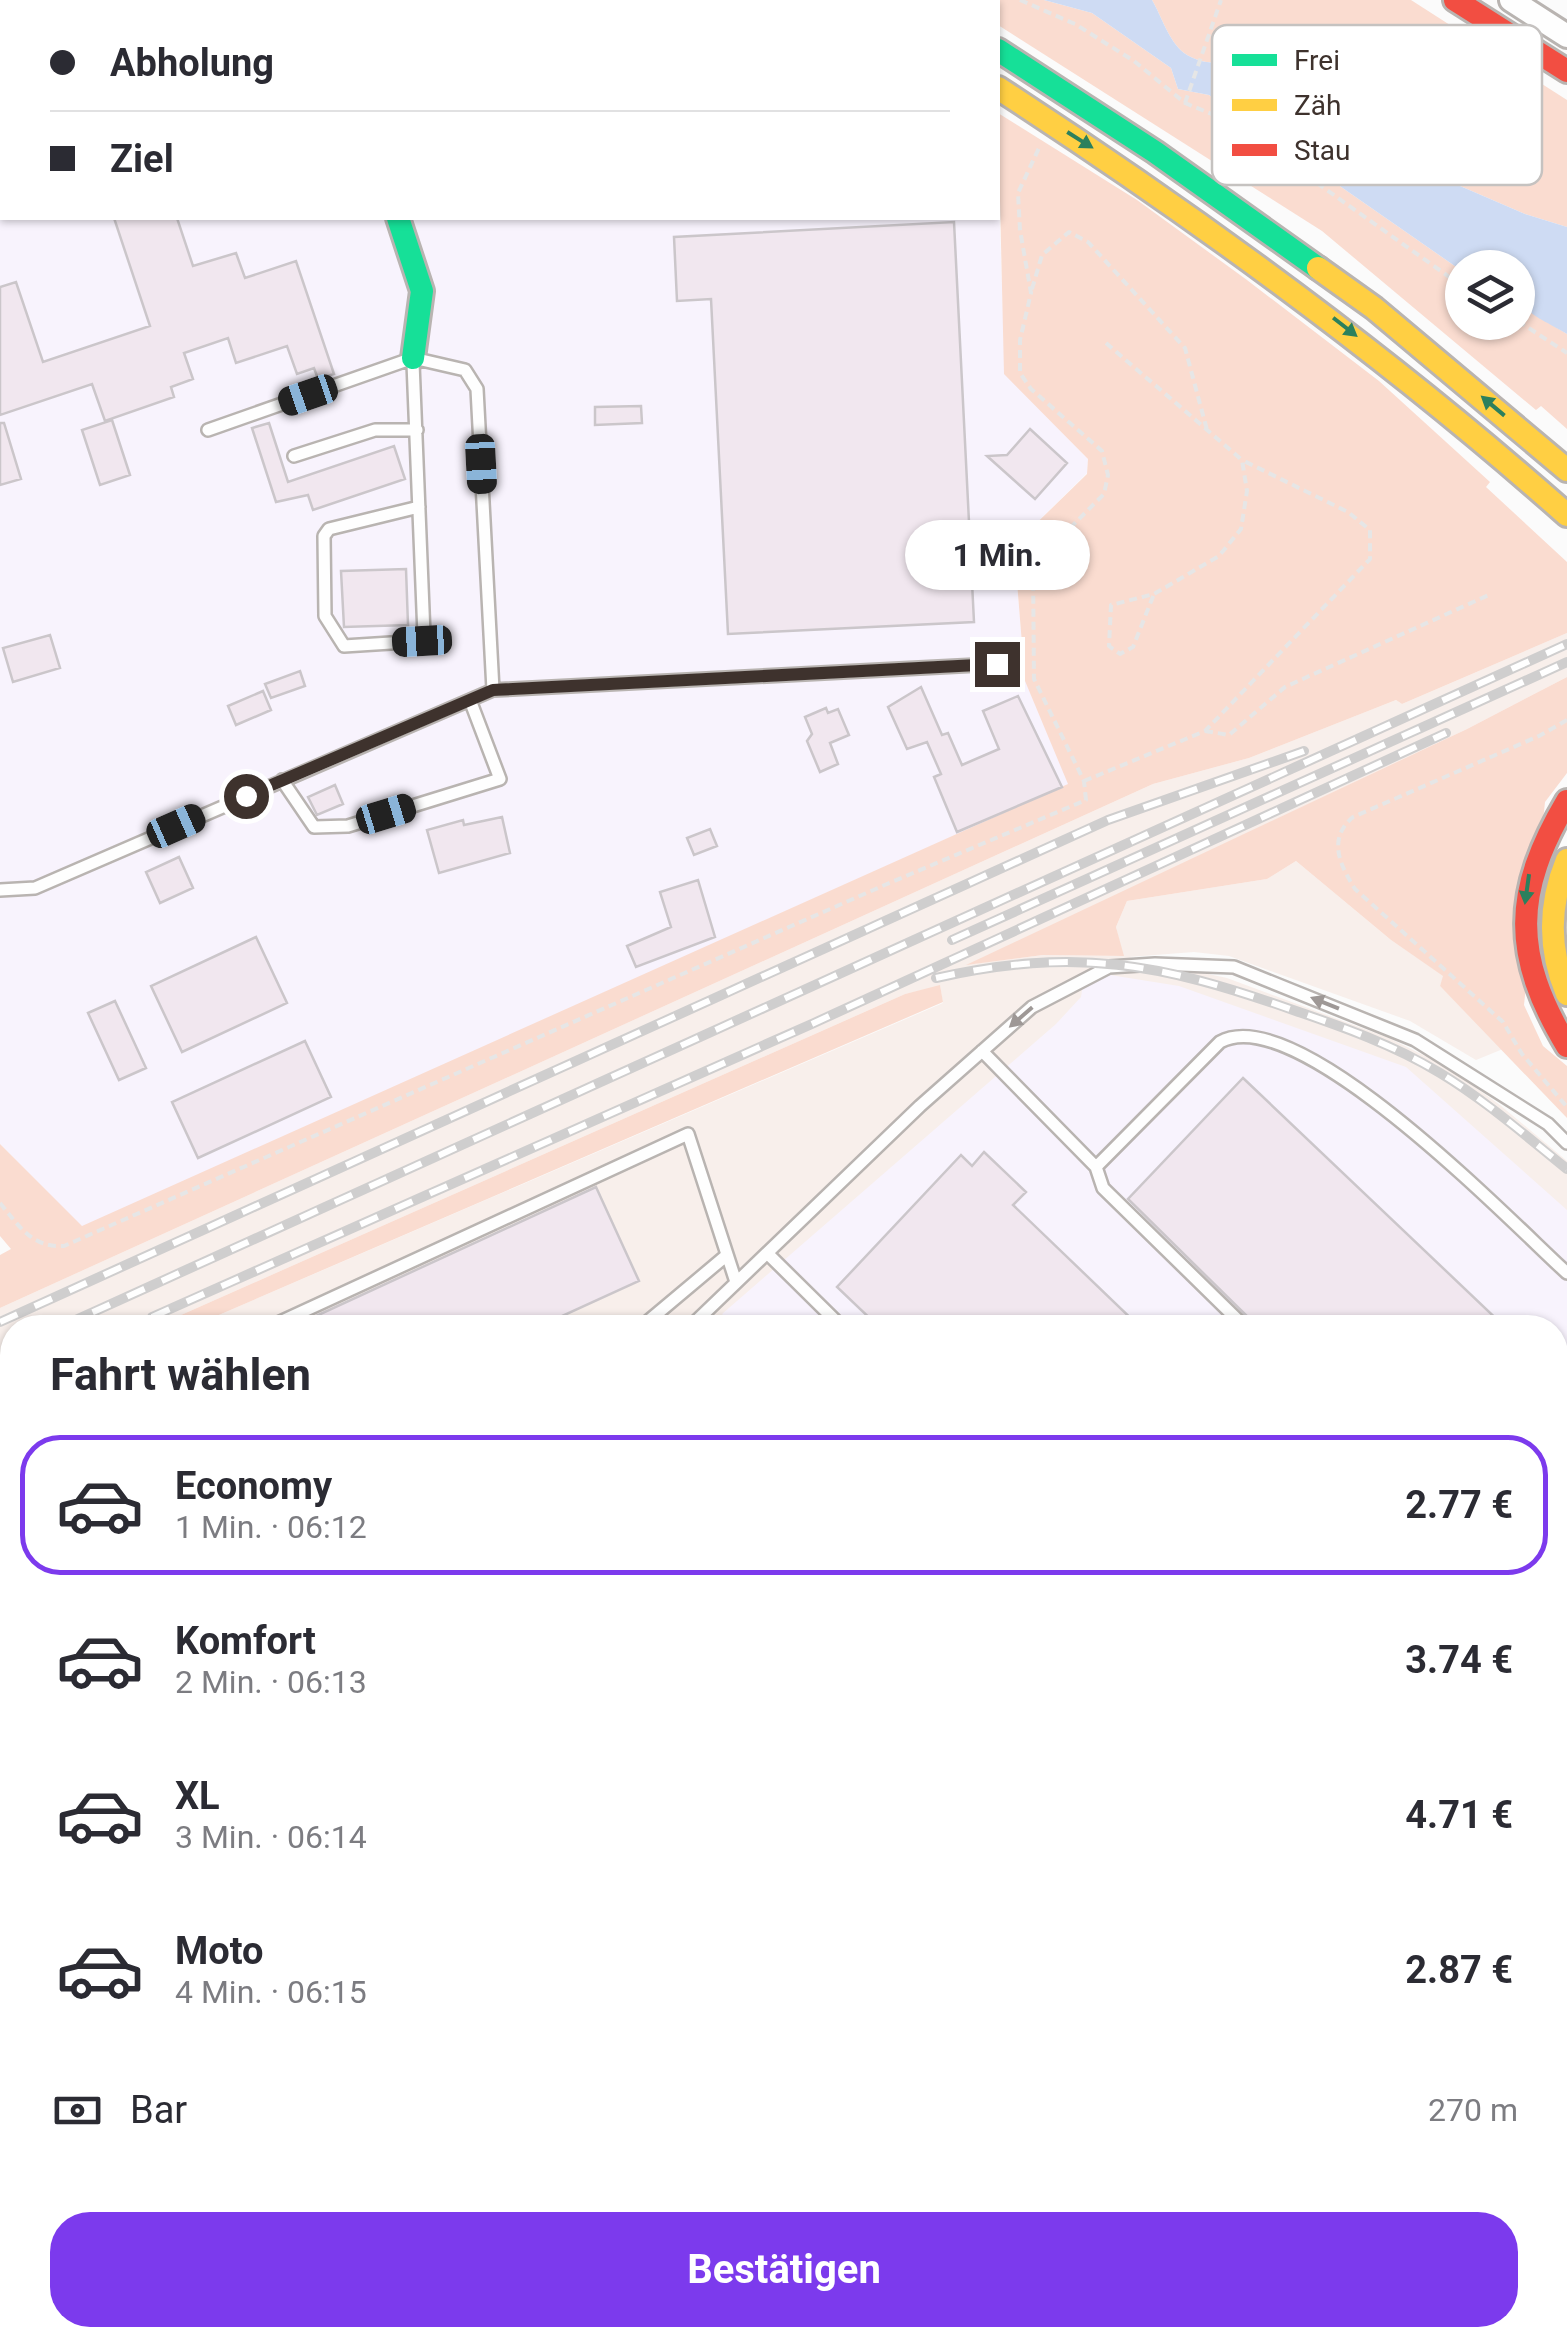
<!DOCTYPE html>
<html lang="de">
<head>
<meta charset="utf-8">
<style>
	:root { --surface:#fff; --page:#f7f7f7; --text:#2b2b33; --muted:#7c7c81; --line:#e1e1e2; --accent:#7c3aed }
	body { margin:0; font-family:Roboto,sans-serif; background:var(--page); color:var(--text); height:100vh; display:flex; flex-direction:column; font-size:38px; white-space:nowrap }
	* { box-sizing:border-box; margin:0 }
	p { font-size:32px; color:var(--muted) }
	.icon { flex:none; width:55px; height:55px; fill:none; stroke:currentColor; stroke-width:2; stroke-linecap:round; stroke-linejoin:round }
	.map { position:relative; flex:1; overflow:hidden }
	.panel { position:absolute; left:0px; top:1315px; width:1568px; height:1032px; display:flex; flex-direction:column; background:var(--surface); border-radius:40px 40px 0 0; box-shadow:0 2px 8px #0004 }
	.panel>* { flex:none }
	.guide { position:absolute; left:0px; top:0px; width:1000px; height:220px; box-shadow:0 2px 8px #0004; display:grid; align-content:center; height:220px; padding:0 50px; background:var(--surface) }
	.controls { position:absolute; left:1445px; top:250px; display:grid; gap:20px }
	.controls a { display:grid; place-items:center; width:90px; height:90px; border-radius:50%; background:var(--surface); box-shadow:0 2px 8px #0004; font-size:50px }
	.end { position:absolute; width:45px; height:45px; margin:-22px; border:12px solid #3e322d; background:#fff; box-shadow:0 0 0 5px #fff }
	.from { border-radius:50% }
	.bubble { position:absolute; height:70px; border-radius:35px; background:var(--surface); box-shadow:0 2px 8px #0004; font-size:32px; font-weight:700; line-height:70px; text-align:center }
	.car { position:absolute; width:30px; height:60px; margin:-30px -15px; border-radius:12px; box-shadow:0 0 8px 2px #0007; background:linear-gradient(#222 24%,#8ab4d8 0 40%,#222 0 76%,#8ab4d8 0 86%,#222 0) }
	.guide b { display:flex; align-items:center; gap:35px; height:95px; font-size:38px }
	.guide b+b { border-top:2px solid var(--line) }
	.guide i { width:25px; height:25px; background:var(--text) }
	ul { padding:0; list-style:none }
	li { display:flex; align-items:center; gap:30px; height:140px; margin:0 20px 15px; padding:0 30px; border:5px solid transparent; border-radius:40px }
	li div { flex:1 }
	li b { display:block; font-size:38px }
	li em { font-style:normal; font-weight:700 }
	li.selected { border-color:var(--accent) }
	li>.icon { width:90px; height:90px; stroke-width:1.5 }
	h2 { padding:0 50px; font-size:45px; line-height:120px }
	.pay { display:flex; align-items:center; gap:25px; height:110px; padding:0 50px; font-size:38px }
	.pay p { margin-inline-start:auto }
	.button { display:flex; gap:20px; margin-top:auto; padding:20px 50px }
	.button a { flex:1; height:115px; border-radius:40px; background:var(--accent); color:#fff; font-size:40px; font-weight:700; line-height:115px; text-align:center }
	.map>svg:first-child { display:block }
	.built { fill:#f8efeb }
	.industrial { fill:#f8f3fd }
	.green { fill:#fadcd0 }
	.water { fill:#cedbf3 }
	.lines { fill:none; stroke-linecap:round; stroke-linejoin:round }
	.stream { stroke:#cedbf3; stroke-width:6 }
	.building { fill:#f1e7ef; stroke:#cbc6ca; stroke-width:2.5 }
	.lane-casing { stroke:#b9b4b1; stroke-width:16 }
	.street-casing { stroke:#b9b4b1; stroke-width:28 }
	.fast-casing { stroke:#b9b4b1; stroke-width:28 }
	.slow-casing { stroke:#b9b4b1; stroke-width:28 }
	.jam-casing { stroke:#b9b4b1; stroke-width:28 }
	.path { stroke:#e6e6e6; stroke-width:4; stroke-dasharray:8 5; stroke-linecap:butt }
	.lane { stroke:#fefefe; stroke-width:11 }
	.street { stroke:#fefefe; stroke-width:22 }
	.fast { stroke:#16e098; stroke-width:22 }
	.slow { stroke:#ffcf43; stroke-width:22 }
	.jam { stroke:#f24e42; stroke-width:22 }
	.rail-casing { stroke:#cfcece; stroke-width:10 }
	.rail { stroke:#fff; stroke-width:6; stroke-dasharray:19; stroke-linecap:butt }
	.oneway { fill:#2c805d }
	.oneway2 { fill:#9e9896 }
	.route { stroke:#3e322d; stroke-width:12 }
	.key { fill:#fff; stroke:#c5c2c0; stroke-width:2.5 }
	.key-label { font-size:28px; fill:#3e322d }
</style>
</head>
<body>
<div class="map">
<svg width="1567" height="2347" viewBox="0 0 1567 2347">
	<rect width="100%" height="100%" fill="#fbfbfb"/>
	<path class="built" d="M1567,633V677L1467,729L971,964L1043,955L1123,956L1116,927L1127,901L1267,879L1296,861L1391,940L1444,976L1440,986L1503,1049L1476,1060L1410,1021L1229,956L1194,952L1129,957L1227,978L1389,1038L1447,1067L1500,1105L1567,1161V2347H705L702,2335H1555V1328L191,1327L943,1003L940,986L905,994L154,1327L142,1322L129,1328H12V1380L0,1386V1308L1153,784L1249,758L1396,700L1402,704Z"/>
	<path class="industrial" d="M998,173L1005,374L1088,459L1087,473L1014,545L1025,681L1069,784L82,1227L0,1144V187L2,218H998Z
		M1085,971L1179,986L1406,1067L1567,1210V2146L1555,2135V1328H736L722,1314L1056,1024L1081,997Z"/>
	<path class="green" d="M0,0H316L317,2H2L0,50Z
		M959,0H1044L1092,13L1171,68L1178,89L1209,95L1462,271V322H1518V299L1526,309L1567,334V429L1541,406L1536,410L1322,231L998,25V2Z
		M1152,0H1411L1567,100V227L1525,214L1379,151L1337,51C1325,51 1311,48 1299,49C1264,52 1216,76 1184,53C1168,40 1162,17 1152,0Z
		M998,113L1137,200L1247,280L1379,381L1490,482L1486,487L1567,562V633L1402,704L1396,700L1249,758L1153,784L0,1308V1255L11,1249L0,1236V1144L82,1226L1068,784L1025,681L1014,545L1087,474L1088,459L1004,374Z
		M1567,677V773L1545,802L1524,1005L1543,1046L1567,1066V1118L1440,986L1443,976L1391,940L1296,861L1267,879L1127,901L1116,927L1124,956L1043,955L966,965L1467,729Z
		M940,985L943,1002L191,1327H154L905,994Z
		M12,1380V1595L0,1581V1386Z
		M0,1637L12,1652V1932L0,1914Z
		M298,2335H526L531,2347H306Z
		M597,2335H702L705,2347H601Z"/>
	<path class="water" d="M1044,0H1152C1162,17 1168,40 1184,53C1216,76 1264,52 1299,49C1311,48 1325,51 1338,51L1379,151L1525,214L1567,227V334C1529,311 1518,315 1518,268H1462V271L1209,95L1178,89L1171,68L1092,13Z"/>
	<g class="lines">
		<path class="stream" d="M0,1907L12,1925"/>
	</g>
	<path class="building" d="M114,218H177L193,266L236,253L245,278L296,261L334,374L318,379L314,368L297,374L287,346L236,363L228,338L184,353L193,379L171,387L174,397L105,421L92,384L0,415V287L16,282L43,362L150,326Z
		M954,222L974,622L728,634L711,299L677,301L674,237Z
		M641,406L642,423L595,425V407Z
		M112,420L130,475L100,485L82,430Z
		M0,423H4L21,479L0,485Z
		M269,423L288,482L394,446L405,479L313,510L308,495L276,502L252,428Z
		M1030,429L1067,463L1035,499L987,456L1007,455Z
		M406,569L408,625L344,627L341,571Z
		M50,635L60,668L13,682L3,648Z
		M300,671L305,686L271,698L265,684Z
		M921,687L942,735L948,733L962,765L999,749L983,711L1018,696L1062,787L957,832L934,777L941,774L927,742L907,749L888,707Z
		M263,691L271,710L236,725L228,706Z
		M826,708L828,713L838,709L849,735L830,743L838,764L820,772L807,741L812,734L805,717Z
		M335,785L343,804L317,815L308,797Z
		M502,817L510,853L439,873L427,830L463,820L464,825Z
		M710,829L717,846L694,855L687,838Z
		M179,857L193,888L160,903L146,872Z
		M698,880L715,937L636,967L627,946L671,927L660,892Z
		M256,937L287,1003L182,1052L151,986Z
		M115,1001L146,1068L119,1080L88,1013Z
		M305,1041L331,1097L198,1158L172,1102Z
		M1243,1078L1506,1328H1259L1128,1199Z
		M984,1152L1026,1192L1013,1205L1141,1328H880L837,1287L961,1155L972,1166Z
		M596,1187L639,1281L536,1328H290Z"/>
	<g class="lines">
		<defs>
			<path id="lane" d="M413,363L424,635L422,641L344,646L325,616L324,536L329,529L419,507
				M208,430L413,358L465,370L477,389L493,690
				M294,456L375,430H417
				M282,780L314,827L348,826L500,779L470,700
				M0,890L35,888L493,690L997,664
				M982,1051L1096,1167L1103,1188L1246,1328
				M1096,1167L1220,1042C1297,999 1510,1221 1567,1273
				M767,1253L843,1328
				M267,1328L688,1134L736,1282
				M640,1328L727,1255
				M689,1328L920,1106L1032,1007L1109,967L1155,964L1234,967L1415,1040L1548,1124L1567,1143
				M1555,1589L1567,1576
				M0,1758L12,1773
				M1555,1869L1567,1857
				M1555,2011L1567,2023
				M1555,2162L1567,2173
				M414,2335L422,2347
				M723,2335L726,2347"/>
			<path id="street" d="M325,0L326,2
				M1511,0L1567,36
				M0,2286L12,2303
				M36,2335L45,2347
				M1107,2335L1109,2347"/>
			<path id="fast" d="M920,0L924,2
				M442,2L449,0
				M998,50L1155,152L1318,268
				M398,218L422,291L413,358"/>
			<path id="slow" d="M998,88C1198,218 1389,357 1567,515
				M0,155L2,154
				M1318,268L1374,308L1567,470
				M1567,860C1548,906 1548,949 1567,994"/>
			<path id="jam" d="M860,0L864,2
				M1455,0L1567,71
				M1567,801C1513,892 1512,955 1567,1046"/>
		</defs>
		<use href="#lane" class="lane-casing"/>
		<use href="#street" class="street-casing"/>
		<use href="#fast" class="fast-casing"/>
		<use href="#slow" class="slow-casing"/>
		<use href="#jam" class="jam-casing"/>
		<path class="path" d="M978,0H983
			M1020,0L1075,24L1134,61L1185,103L1231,122L1462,286
			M1185,103L1221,0
			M1032,289L1042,255L1069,232L1088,242L1185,348L1207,430
			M1518,321L1567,353
			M1106,343L1242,460L1247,491L1241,529L1219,556L1154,594L1111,605L1109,646L1120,654L1133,647L1154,594
			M1567,720L1539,736L1353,817C1327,839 1340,865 1355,889L1503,1022L1522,1054L1567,1107
			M1205,731L1229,735L1285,687L1491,594
			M1084,781L1205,731L1370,559V530L1348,512L1242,460
			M0,1203C19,1226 32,1248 64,1246L887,884L1086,800L1084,781L1034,679L1033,565L1104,494L1108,475L1102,451L1031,389L1020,373V340L1031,293L1020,230L1018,193L1039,148
			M0,1398L12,1392
			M0,1864L12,1882
			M333,2335L341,2347
			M664,2335L666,2347
			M1082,2335L1085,2347
			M1134,2335L1136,2347
			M190,2347L206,2335"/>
		<use href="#lane" class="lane"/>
		<use href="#street" class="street"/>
		<use href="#fast" class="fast"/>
		<use href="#slow" class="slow"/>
		<use href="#jam" class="jam"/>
		<defs>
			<path id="rail" d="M952,940L1567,662
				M936,978C1076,947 1160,963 1293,1010C1343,1027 1394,1045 1440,1073C1485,1100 1526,1136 1567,1169
				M152,1317L814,1023L1446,733
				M0,1322L1108,820L1304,751
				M58,1328L1567,644
				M0,1369L12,1363"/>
		</defs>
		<use href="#rail" class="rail-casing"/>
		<use href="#rail" class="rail"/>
	</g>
	<defs><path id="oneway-solid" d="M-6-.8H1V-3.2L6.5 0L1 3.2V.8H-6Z" transform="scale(2.5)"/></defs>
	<g class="oneway">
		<use href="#oneway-solid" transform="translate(1080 140) rotate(32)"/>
		<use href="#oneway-solid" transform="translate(1345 327) rotate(38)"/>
		<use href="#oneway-solid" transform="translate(1493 406) rotate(-140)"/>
		<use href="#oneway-solid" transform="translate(1527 889) rotate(98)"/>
	</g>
	<g class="oneway2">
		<use href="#oneway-solid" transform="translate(1325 1003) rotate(-158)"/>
		<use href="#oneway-solid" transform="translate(1021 1017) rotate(139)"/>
	</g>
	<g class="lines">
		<path class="route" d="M246,796L493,690L997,664"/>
	</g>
	<rect x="1212" y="25" width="330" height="160" rx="15" class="key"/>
	<rect x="1232" y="54" width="45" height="12" fill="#16e098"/>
	<rect x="1232" y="99" width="45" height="12" fill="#ffcf43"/>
	<rect x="1232" y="144" width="45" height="12" fill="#f24e42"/>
	<g class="key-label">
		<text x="1294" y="70">Frei</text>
		<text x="1294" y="115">Zäh</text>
		<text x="1294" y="160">Stau</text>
	</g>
</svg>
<div class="controls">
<a><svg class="icon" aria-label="layers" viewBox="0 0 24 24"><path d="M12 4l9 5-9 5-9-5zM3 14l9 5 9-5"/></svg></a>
</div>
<i class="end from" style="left:246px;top:796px"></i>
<i class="end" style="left:997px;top:664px"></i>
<div class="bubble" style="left:905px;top:520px;width:185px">1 Min.</div>
<i class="car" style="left:308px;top:395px;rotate:251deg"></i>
<i class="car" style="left:481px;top:464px;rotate:177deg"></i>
<i class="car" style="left:422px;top:641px;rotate:267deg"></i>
<i class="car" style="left:386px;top:814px;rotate:73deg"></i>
<i class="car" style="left:176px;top:826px;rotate:66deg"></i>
<div class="guide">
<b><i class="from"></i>Abholung</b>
<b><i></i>Ziel</b>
</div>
<section class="panel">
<h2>Fahrt wählen</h2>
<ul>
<li class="selected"><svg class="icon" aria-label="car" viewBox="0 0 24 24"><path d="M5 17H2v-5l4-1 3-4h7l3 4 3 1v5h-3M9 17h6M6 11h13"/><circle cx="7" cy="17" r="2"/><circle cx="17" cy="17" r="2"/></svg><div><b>Economy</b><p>1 Min. · 06:12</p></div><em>2.77 €</em></li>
<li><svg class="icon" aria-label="car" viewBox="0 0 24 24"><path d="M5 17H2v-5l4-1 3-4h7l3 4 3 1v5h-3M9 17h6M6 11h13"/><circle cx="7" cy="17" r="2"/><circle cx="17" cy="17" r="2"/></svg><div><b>Komfort</b><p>2 Min. · 06:13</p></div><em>3.74 €</em></li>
<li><svg class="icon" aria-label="car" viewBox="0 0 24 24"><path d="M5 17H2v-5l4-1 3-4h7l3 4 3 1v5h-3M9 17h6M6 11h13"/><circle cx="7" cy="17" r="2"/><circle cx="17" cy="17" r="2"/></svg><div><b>XL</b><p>3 Min. · 06:14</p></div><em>4.71 €</em></li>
<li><svg class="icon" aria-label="car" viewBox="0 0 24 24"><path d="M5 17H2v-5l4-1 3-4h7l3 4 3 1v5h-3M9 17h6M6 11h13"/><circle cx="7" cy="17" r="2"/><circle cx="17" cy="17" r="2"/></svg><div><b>Moto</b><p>4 Min. · 06:15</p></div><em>2.87 €</em></li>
</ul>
<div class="pay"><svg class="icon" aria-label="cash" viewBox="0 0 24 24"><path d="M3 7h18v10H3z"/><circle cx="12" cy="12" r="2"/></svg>Bar<p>270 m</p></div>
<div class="button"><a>Bestätigen</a></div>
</section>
</div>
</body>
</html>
